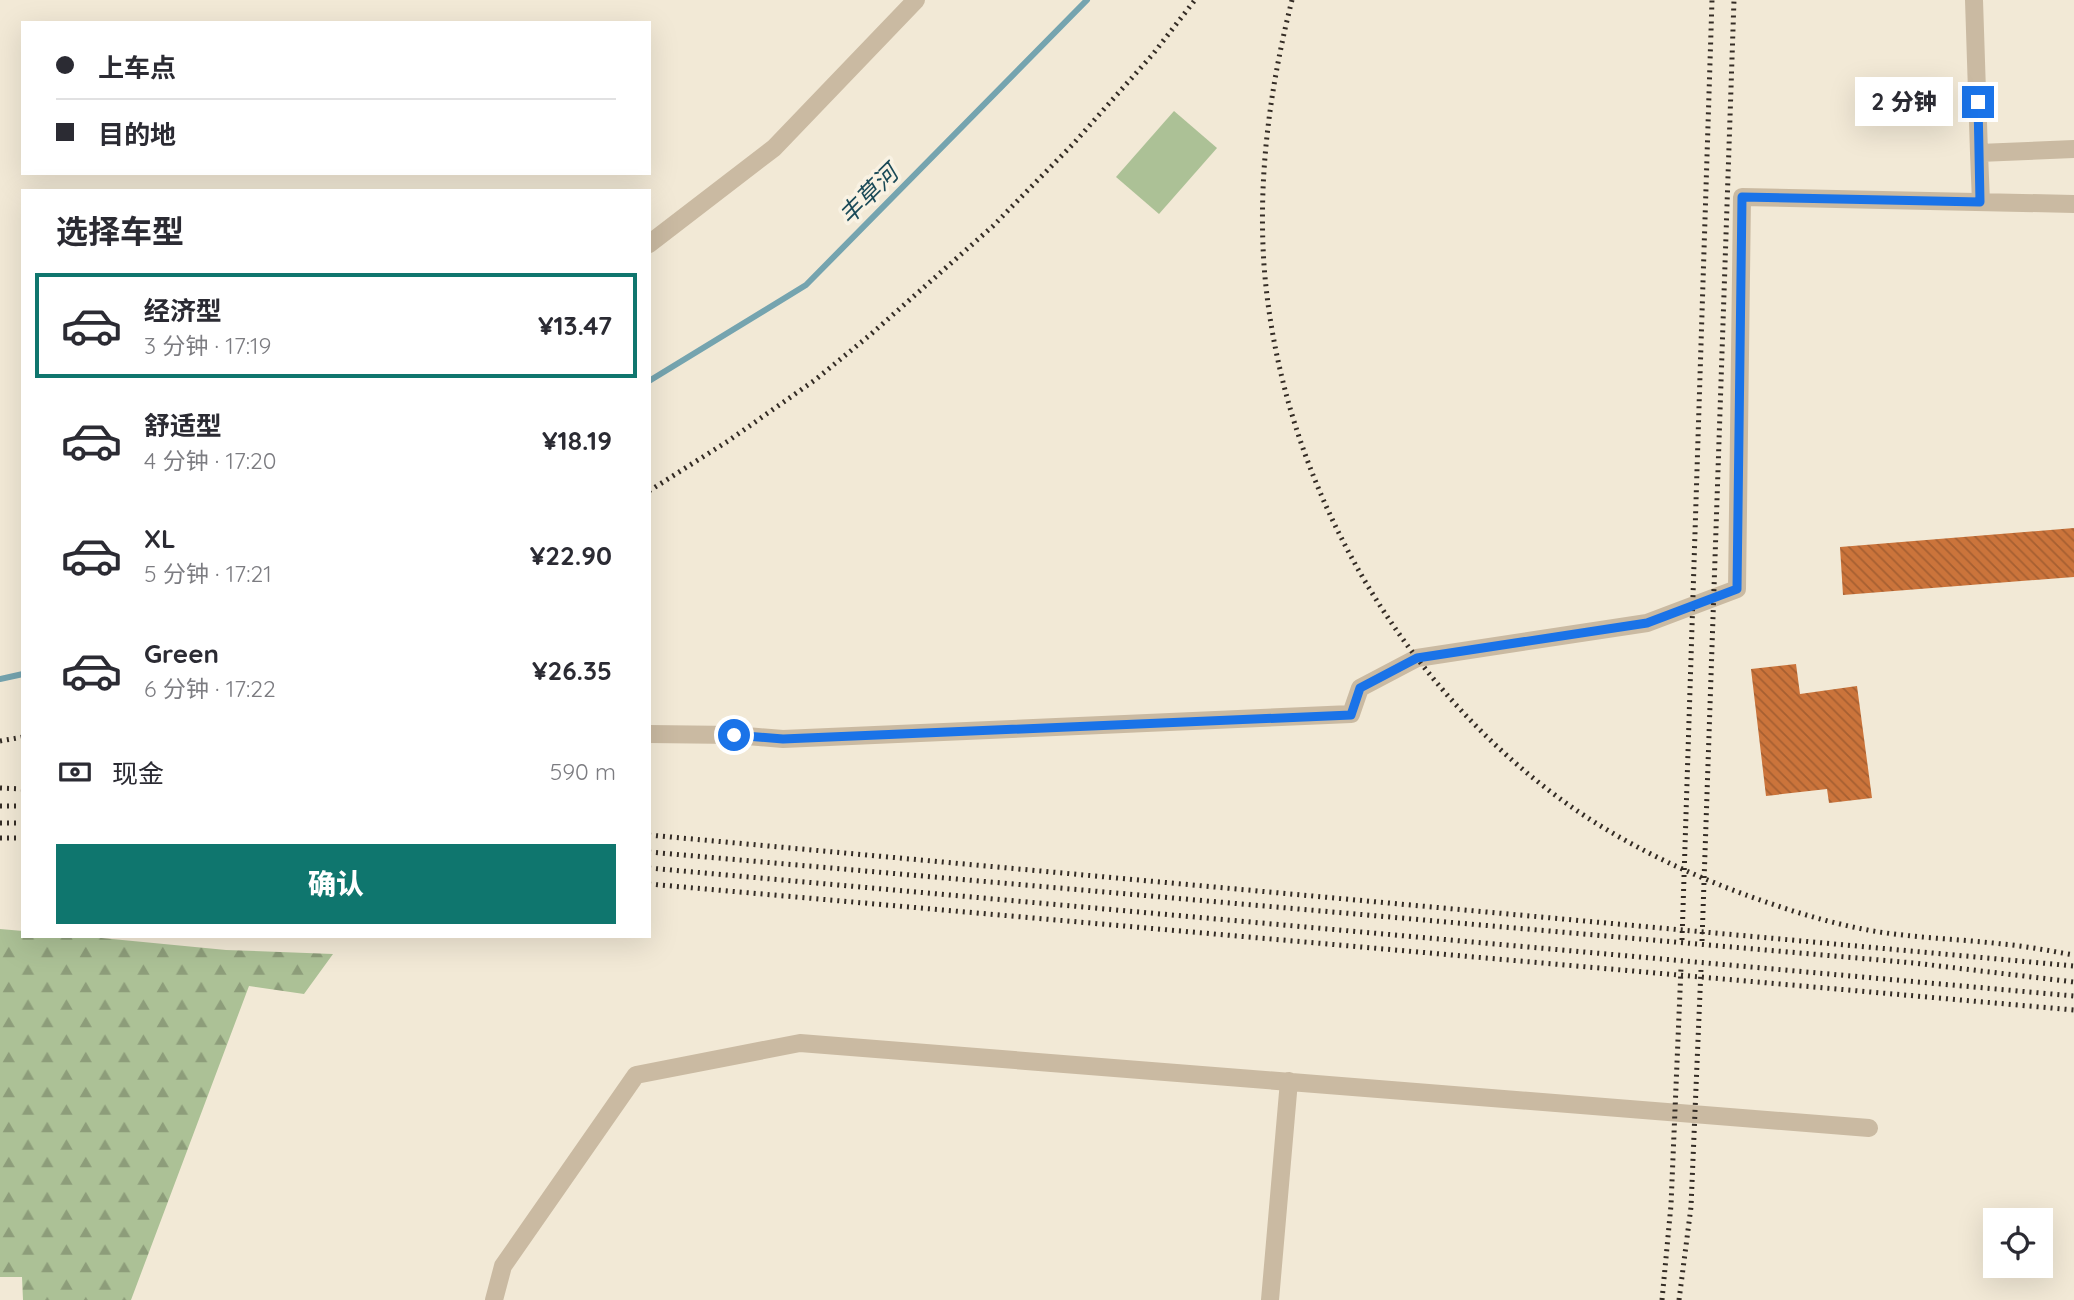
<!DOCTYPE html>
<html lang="zh">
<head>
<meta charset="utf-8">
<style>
	:root { --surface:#fff; --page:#f2f2f3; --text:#2b2b33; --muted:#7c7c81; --line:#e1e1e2; --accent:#0f766e }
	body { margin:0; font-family:Quicksand,"Noto Sans SC",sans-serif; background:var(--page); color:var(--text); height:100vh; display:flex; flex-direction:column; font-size:26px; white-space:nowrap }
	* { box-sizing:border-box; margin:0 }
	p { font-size:23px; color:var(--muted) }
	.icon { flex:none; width:38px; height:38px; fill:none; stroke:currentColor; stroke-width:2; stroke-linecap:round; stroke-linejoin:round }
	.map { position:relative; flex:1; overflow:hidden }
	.side { position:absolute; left:21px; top:189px; width:630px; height:749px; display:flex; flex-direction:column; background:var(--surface); border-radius:0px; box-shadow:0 7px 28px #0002 }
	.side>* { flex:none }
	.banner { position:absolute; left:21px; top:21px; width:630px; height:154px; border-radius:0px; box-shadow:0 7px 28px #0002; display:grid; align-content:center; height:154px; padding:0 35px; background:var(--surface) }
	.tools { position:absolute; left:1983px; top:1208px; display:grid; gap:14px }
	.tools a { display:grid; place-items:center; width:70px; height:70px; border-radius:0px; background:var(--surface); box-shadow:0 7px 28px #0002; font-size:35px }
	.end { position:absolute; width:32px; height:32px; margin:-16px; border:9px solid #1a73e8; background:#fff; box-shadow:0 0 0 4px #fff }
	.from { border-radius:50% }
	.bubble { position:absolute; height:49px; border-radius:0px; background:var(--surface); box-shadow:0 7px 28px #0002; font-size:23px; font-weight:800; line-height:49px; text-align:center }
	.banner b { display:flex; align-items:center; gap:24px; height:66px; font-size:26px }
	.banner b+b { border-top:2px solid var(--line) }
	.banner i { width:18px; height:18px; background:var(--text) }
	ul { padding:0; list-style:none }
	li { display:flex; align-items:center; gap:21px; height:105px; margin:0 14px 10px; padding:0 21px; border:4px solid transparent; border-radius:0px }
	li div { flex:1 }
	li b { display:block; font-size:26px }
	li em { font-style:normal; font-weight:800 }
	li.selected { border-color:var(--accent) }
	li>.icon { width:63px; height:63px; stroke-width:1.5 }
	h2 { padding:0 35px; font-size:32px; line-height:84px }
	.pay { display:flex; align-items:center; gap:18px; height:77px; padding:0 35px; font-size:26px }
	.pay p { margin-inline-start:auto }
	.button { display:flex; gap:14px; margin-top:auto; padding:14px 35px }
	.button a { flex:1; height:80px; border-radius:0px; background:var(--accent); color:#fff; font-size:28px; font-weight:800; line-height:80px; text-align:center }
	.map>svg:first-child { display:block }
	.forest { fill:url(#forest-firs) }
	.green { fill:#acc196 }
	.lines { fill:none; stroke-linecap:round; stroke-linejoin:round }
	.stream { stroke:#75a4af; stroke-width:6 }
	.building { fill:url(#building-back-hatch) }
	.minor { stroke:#cabaa2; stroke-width:18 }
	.rail { stroke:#342c25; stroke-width:5; stroke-dasharray:2 5; stroke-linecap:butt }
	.route { stroke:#1a73e8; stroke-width:9 }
	.labels { text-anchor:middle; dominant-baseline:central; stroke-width:7; stroke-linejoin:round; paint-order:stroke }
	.water-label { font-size:24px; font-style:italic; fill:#194957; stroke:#f9f2e3 }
</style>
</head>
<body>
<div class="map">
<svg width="2074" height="1300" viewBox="0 0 2074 1300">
	<defs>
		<pattern id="forest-firs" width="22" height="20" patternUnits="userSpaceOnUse" patternTransform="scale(1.75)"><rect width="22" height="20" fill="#acc196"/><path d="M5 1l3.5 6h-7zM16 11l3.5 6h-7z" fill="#8d9d7a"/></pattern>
		<pattern id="building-back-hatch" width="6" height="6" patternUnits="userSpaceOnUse" patternTransform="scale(1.75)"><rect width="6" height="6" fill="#cb743b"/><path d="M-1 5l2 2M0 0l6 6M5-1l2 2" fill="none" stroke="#a65f31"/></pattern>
	</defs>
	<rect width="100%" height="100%" fill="#f2e9d6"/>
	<path class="forest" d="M0,929L23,931V936H81L226,950L333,954L304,994L249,986L131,1300H23L22,1277H0Z"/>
	<path class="green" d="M1174,111L1217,148L1159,214L1116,177Z"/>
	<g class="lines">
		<path class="stream" d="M649,381L806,285L1087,0
			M0,679L23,674"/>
	</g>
	<path class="building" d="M2074,528V577L1843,595L1840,547Z
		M1796,664L1800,694L1857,686L1872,798L1829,803L1827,789L1766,796L1751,669Z"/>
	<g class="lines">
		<path class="minor" d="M1974,0L1979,153L2074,149
			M1979,153L1981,202
			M649,244L774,148L916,0
			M649,734L735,735L783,739L1351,714L1360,688L1417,658L1647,623L1737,589L1742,197L2074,204
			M494,1300L503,1266L636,1075L800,1043L1869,1128
			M1270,1300L1289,1081"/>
		<path class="rail" d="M1292,0C1270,87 1258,175 1264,265C1280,478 1398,686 1573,808C1634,850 1705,882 1775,905C1807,916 1840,925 1873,931C1915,938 1959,939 2002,944C2026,946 2050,951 2074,955
			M649,491L728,441L815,380L870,335L993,226L1074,143L1153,54L1195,0
			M0,741L23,737
			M0,788L23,789
			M0,806H23
			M0,823H23
			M649,835L2074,966
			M0,838H23
			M649,852L1914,963L2074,982
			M649,868L2074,996
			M649,884L2074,1010
			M1682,940L1712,0
			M1702,941L1734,0
			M1662,1300L1671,1205L1681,968
			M1679,1300L1691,1207L1701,969"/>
	</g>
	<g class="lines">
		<path class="route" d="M734,735L783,739L1351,715L1360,688L1417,658L1647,623L1737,589L1742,197L1980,202L1978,102"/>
	</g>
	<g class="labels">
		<g class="water-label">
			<text transform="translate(868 194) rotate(-45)">丰草河</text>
		</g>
	</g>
</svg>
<div class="tools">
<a><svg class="icon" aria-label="locate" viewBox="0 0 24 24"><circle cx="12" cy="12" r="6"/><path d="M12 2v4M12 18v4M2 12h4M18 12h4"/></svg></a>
</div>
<i class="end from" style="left:734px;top:735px"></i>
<i class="end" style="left:1978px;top:102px"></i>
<div class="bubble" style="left:1855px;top:77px;width:98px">2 分钟</div>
<div class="banner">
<b><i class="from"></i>上车点</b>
<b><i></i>目的地</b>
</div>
<section class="side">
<h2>选择车型</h2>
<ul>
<li class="selected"><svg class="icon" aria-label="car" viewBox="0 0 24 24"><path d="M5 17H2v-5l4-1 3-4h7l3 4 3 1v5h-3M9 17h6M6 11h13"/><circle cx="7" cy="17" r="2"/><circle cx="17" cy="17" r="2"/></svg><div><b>经济型</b><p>3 分钟 · 17:19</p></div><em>¥13.47</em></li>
<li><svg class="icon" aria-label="car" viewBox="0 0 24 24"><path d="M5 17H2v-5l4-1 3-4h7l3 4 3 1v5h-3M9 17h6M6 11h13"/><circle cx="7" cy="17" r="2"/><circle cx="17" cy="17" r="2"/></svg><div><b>舒适型</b><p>4 分钟 · 17:20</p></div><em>¥18.19</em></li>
<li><svg class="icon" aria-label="car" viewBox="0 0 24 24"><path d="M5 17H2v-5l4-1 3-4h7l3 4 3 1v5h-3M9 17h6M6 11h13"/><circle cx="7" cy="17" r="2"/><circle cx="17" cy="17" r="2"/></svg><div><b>XL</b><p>5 分钟 · 17:21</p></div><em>¥22.90</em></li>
<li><svg class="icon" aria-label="car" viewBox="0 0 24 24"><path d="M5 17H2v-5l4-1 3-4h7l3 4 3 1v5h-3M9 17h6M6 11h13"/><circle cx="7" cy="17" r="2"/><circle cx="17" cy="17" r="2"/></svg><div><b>Green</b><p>6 分钟 · 17:22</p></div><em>¥26.35</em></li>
</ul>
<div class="pay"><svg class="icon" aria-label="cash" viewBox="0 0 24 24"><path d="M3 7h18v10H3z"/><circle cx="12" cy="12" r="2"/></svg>现金<p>590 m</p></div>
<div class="button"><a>确认</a></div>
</section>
</div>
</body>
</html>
